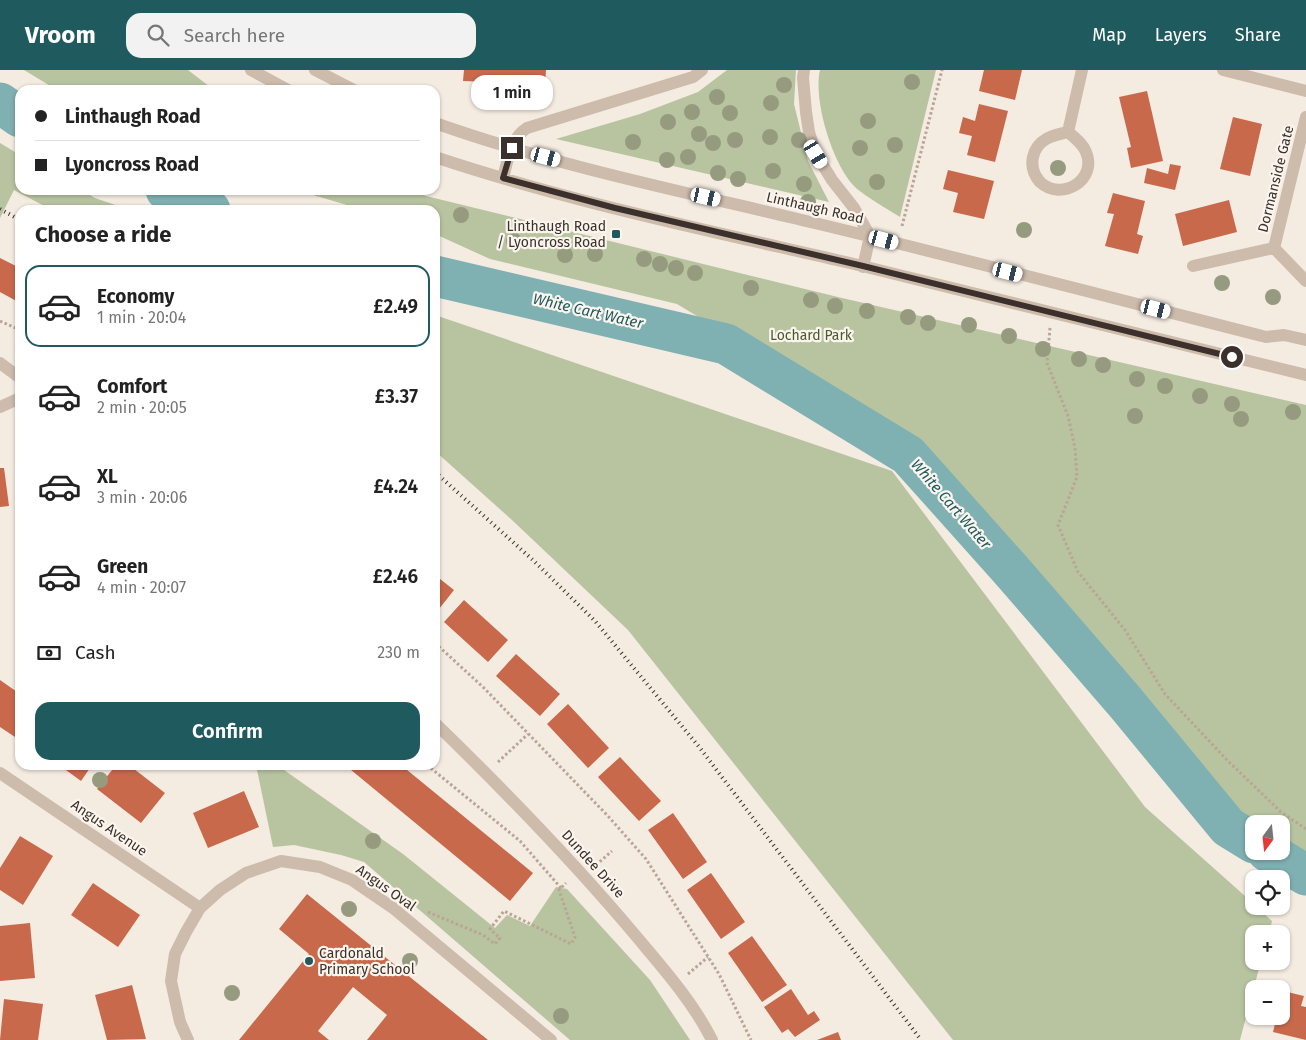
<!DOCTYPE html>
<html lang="en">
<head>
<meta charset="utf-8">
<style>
	:root { --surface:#fff; --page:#f2f2f2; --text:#222; --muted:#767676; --line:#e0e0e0; --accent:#1f5a5e }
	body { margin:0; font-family:"Fira Sans",sans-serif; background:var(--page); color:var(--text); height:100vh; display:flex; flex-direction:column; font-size:19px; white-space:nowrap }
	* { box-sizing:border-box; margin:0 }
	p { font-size:16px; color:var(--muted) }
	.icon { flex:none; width:28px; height:28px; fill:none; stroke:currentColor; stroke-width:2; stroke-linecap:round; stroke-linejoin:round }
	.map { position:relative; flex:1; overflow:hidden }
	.details { position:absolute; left:15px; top:135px; width:425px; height:565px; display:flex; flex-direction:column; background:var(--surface); border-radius:15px; box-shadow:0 1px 4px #0004 }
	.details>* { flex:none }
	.top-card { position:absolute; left:15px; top:15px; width:425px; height:110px; border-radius:15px; box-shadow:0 1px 4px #0004; display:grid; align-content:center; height:110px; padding:0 20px; background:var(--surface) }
	.needle { width:32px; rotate:195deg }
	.tools { position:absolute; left:1245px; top:745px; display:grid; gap:10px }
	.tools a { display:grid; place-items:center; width:45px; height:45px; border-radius:10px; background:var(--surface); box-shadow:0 1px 4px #0004; font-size:25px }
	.end { position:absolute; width:22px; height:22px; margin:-11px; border:6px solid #3b302b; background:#fff; box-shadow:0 0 0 2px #fff }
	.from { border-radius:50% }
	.bubble { position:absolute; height:35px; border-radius:15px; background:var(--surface); box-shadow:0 1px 4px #0004; font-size:16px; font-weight:600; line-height:35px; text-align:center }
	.car { position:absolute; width:15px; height:30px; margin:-15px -8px; border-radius:6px; box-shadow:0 0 4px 1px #0007; background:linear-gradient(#fff 24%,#345 0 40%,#fff 0 76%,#345 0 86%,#fff 0) }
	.top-card b { display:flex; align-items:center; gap:18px; height:48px; font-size:19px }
	.top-card b+b { border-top:1px solid var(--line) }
	.top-card i { width:12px; height:12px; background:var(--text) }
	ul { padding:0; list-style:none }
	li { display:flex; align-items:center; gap:15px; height:82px; margin:0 10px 8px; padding:0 10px; border:2px solid transparent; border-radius:15px }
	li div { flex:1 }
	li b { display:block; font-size:19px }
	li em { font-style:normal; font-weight:600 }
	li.on { border-color:var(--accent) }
	li>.icon { width:45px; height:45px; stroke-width:1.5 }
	h2 { padding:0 20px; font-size:22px; line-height:60px }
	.pay { display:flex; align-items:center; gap:12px; height:55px; padding:0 20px; font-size:19px }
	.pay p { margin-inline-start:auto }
	.button { display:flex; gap:10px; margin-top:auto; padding:10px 20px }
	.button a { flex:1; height:58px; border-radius:15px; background:var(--accent); color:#fff; font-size:20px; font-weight:600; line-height:58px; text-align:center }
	header { display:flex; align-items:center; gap:30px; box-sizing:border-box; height:70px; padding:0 25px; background:var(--accent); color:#fff }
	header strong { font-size:24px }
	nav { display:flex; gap:28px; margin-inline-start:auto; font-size:18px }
	.search { width:350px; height:45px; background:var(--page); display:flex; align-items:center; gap:12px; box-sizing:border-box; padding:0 18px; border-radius:15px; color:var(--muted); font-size:19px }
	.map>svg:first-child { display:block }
	.green { fill:#b8c4a0 }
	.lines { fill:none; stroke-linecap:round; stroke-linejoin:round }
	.river { stroke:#7fb0b2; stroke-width:41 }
	.building { fill:#c8694b }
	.path { stroke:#b9a596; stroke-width:3; stroke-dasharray:2.5 2.5; stroke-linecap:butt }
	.minor { stroke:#cdbbac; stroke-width:12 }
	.rail { stroke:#3b302b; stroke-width:4; stroke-dasharray:1 4; stroke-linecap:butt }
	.tree { fill:#969b7f }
	.route { stroke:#3b302b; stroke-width:6 }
	.poi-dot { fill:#1f5a5e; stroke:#fbf5ee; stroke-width:2 }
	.labels { text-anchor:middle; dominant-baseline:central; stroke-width:4.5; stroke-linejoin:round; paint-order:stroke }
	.street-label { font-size:14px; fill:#3b302b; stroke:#fbf5ee }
	.poi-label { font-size:14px; fill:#3b302b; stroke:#fbf5ee; text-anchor:end }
	.park-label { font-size:14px; fill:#4a5a2e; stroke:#fbf5ee }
	.water-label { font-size:15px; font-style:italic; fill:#1f5a5e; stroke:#fbf5ee }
</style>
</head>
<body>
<header>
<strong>Vroom</strong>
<div class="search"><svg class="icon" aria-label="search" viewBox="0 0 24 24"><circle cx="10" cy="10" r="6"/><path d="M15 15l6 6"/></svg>Search here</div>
<nav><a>Map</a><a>Layers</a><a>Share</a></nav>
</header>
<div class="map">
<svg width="1306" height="970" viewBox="0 0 1306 970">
	<rect width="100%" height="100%" fill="#f4ebe1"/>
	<path class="green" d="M24,0H188L214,20H57Z
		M727,0H796L794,34L808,91L829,132L556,69L640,44L698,22Z
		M820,0H936L900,147C889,140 861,124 853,115C832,92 813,30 820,0Z
		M0,73L20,85V120H81L95,128L130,140H52L14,120L0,148Z
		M296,120H414L426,126L842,228L1306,335V796L1275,781H1281V754H1254V767L907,372L677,234L490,189L435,164V140H364Z
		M435,245L892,401L1145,737L1254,834V836H1256L1272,851L1269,864H1254V891H1261L1240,970H953L628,560L512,450L435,381Z
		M256,695H277L403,784L495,858L507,845L530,856L556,817L567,819L650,910L690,970H570L364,792L341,785L294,775L273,777Z"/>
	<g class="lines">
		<path class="river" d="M0,33L20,47
			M166,120L210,140
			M435,206L726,274L908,385L1010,499L1125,632L1228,757L1254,773
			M1267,781L1306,805"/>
	</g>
	<path class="building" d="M464,0H546L545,14L463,11Z
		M984,0H1022L1015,30L979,21Z
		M1147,21L1163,91L1131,98L1127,78L1131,77L1119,27Z
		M979,34L1008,41L995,92L967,85L972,66L959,63L963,47L975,51Z
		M1233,47L1262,54L1250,106L1220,99Z
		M1170,94L1181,96L1175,120L1144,113L1147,98L1168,104Z
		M948,100L994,111L984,149L953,142L958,123L943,119Z
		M1113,123L1145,131L1137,164L1143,166L1138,184L1105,176L1114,144L1107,143Z
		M1229,130L1237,162L1183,176L1175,144Z
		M0,188L20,198V233L0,222Z
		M0,398H4L9,436L0,437Z
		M435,505L454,520L435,544Z
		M464,530L508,570L488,592L444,552Z
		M516,584L560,624L540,646L496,606Z
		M0,610L20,624V659L15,667L0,657Z
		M568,634L609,678L588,698L547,654Z
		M620,687L661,731L639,751L598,707Z
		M59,695H92L81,711Z
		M116,695H129L165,723L141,753L97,719Z
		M345,695H401L533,803L510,831Z
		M244,721L259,757L208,778L193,743Z
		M673,743L707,792L683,809L648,760Z
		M20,766L53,786L23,835L0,820V798Z
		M711,803L745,852L721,869L687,820Z
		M93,813L140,845L118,877L71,845Z
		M307,824L488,970H367L387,945L353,917L318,961L329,970H239L309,884L279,859Z
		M30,853L35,908L0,911V856Z
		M752,866L787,915L762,932L728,883Z
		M132,915L146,969L107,970L95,925Z
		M791,919L808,945L814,941L820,950L795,967L788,959L782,963L764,937Z
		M1283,921L1304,926L1301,936L1306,937V970L1273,962L1277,946H1281V929Z
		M4,929L43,934L38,970H0Z
		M838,962L841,970H817Z"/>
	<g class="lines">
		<path class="path" d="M902,156L942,0
			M0,251L20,260
			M1050,258L1047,293L1068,346L1075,378L1077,407L1058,455L1078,502L1125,560L1165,624L1227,690L1281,742L1306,759
			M435,573L483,617L607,745L646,789L719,904L751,970
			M498,692L528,664
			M427,695L520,771L561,818
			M596,795L612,781
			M428,842L483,865L495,874L500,868L490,859L504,841L571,874L575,867L559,820L566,813
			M688,904L708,887"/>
		<path class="minor" d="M251,0L288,20
			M315,0L354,20
			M804,0L803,8L806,42L809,62L816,84L832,110L854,138L870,166L863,197
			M1223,0L1306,21
			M435,53C559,97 690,123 819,154C968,190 1117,229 1266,267L1284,265L1306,270
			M1068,62C1075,68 1083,74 1086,82C1098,110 1061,132 1040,112C1034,105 1031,96 1033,87C1037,69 1053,65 1068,62Z
			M1068,62L1082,0
			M435,87C570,132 711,161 850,193C1002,229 1154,269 1306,305
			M503,108C508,90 510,69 527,58L693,7L702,0
			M1274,178L1306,47
			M1193,196L1274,178L1306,211
			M0,293L20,308
			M0,337L20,328
			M435,653C505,721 573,791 636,866C663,898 693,932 712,970
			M0,703L200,838
			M188,970L180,952L171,911L175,884L186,862L200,838L220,820L246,803L281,791L320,797L352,810L393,838L551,970"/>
		<path class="rail" d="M0,139L20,150
			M435,402L534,491L595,551L700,678L921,970"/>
	</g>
	<g class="tree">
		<circle cx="912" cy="12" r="8"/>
		<circle cx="784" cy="15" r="8"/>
		<circle cx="717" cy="27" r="8"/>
		<circle cx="771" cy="33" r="8"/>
		<circle cx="692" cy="42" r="8"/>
		<circle cx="730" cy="43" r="8"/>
		<circle cx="868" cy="51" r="8"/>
		<circle cx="668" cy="52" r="8"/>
		<circle cx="699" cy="64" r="8"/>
		<circle cx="770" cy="67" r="8"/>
		<circle cx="735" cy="70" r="8"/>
		<circle cx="799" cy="70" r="8"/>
		<circle cx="633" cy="72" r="8"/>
		<circle cx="713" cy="73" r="8"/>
		<circle cx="895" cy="75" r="8"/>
		<circle cx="860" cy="78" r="8"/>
		<circle cx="688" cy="87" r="8"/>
		<circle cx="667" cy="90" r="8"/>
		<circle cx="1058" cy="98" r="8"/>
		<circle cx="773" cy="101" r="8"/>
		<circle cx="718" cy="103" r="8"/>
		<circle cx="738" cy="109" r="8"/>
		<circle cx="877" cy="112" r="8"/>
		<circle cx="804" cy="114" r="8"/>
		<circle cx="808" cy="132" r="8"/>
		<circle cx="461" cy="145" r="8"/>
		<circle cx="1024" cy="160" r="8"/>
		<circle cx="514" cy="171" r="8"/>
		<circle cx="595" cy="184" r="8"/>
		<circle cx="565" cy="185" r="8"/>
		<circle cx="644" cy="189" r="8"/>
		<circle cx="660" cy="194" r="8"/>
		<circle cx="676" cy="198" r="8"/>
		<circle cx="695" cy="203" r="8"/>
		<circle cx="1222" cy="213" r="8"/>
		<circle cx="751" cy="218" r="8"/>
		<circle cx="1273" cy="227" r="8"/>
		<circle cx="811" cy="230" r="8"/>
		<circle cx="835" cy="236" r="8"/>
		<circle cx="867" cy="241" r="8"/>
		<circle cx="908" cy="247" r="8"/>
		<circle cx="928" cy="253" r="8"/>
		<circle cx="969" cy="255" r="8"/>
		<circle cx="1009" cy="266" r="8"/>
		<circle cx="1043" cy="279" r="8"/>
		<circle cx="1079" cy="289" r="8"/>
		<circle cx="1103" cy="295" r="8"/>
		<circle cx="1137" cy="309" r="8"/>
		<circle cx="1165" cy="316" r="8"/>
		<circle cx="1200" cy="326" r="8"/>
		<circle cx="1232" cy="334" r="8"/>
		<circle cx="1293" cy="342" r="8"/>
		<circle cx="1135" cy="346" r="8"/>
		<circle cx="1241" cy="349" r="8"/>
		<circle cx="100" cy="710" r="8"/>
		<circle cx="373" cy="771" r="8"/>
		<circle cx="349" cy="839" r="8"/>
		<circle cx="410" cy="891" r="8"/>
		<circle cx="232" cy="923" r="8"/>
		<circle cx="561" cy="946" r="8"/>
	</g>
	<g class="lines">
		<path class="route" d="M512,78L503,108L615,138L863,196L1232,287"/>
	</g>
	<g class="poi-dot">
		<rect x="611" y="159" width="10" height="10" rx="2.5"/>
		<circle cx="309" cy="891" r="5"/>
	</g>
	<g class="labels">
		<g class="street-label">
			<text transform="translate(1276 109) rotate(-76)">Dormanside Gate</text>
			<text transform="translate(815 138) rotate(13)">Linthaugh Road</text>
			<text transform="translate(109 758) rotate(34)">Angus Avenue</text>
			<text transform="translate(593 794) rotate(48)">Dundee Drive</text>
			<text transform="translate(386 818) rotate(35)">Angus Oval</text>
		</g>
		<g class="poi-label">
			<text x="606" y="156">Linthaugh Road<tspan x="606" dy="16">/ Lyoncross Road</tspan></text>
			<text x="319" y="883" text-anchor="start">Cardonald<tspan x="319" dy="16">Primary School</tspan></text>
		</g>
		<g class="park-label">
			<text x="811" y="265">Lochard Park</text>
		</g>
		<g class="water-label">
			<text transform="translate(588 241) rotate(13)">White Cart Water</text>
			<text transform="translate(951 434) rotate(49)">White Cart Water</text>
		</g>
	</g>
</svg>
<div class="tools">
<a><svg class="needle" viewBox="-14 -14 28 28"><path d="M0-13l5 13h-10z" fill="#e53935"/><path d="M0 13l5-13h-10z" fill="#767676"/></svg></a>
<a><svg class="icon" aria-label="locate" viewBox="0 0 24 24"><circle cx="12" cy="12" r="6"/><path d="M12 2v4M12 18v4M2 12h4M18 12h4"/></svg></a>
<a>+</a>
<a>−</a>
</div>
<i class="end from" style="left:1232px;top:287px"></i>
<i class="end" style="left:512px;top:78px"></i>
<div class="bubble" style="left:471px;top:5px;width:82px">1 min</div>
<i class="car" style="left:816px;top:84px;rotate:149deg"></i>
<i class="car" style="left:546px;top:87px;rotate:105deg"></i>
<i class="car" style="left:706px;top:127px;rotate:103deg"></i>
<i class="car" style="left:884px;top:170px;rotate:105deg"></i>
<i class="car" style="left:1008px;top:202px;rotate:104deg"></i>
<i class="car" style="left:1156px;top:239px;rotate:104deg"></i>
<div class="top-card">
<b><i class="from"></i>Linthaugh Road</b>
<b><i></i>Lyoncross Road</b>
</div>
<section class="details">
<h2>Choose a ride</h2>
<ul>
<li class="on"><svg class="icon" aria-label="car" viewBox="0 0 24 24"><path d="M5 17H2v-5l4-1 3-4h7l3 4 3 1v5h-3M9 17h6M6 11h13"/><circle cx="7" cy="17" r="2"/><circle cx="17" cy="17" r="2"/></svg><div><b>Economy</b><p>1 min · 20:04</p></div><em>£2.49</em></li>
<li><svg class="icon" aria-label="car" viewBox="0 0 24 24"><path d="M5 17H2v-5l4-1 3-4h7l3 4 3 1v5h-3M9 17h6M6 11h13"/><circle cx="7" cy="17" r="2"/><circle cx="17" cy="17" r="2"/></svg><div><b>Comfort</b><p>2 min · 20:05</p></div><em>£3.37</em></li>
<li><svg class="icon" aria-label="car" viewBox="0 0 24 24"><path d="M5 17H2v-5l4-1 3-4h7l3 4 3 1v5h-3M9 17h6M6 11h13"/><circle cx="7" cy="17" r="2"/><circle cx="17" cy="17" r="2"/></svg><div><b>XL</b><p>3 min · 20:06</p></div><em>£4.24</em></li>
<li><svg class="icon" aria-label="car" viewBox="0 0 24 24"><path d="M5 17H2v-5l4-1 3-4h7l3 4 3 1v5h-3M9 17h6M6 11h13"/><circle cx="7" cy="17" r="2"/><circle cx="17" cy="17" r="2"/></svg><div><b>Green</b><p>4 min · 20:07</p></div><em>£2.46</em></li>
</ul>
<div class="pay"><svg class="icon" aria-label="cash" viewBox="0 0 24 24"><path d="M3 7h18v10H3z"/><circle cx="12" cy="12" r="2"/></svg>Cash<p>230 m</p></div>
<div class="button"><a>Confirm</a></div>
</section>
</div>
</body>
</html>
